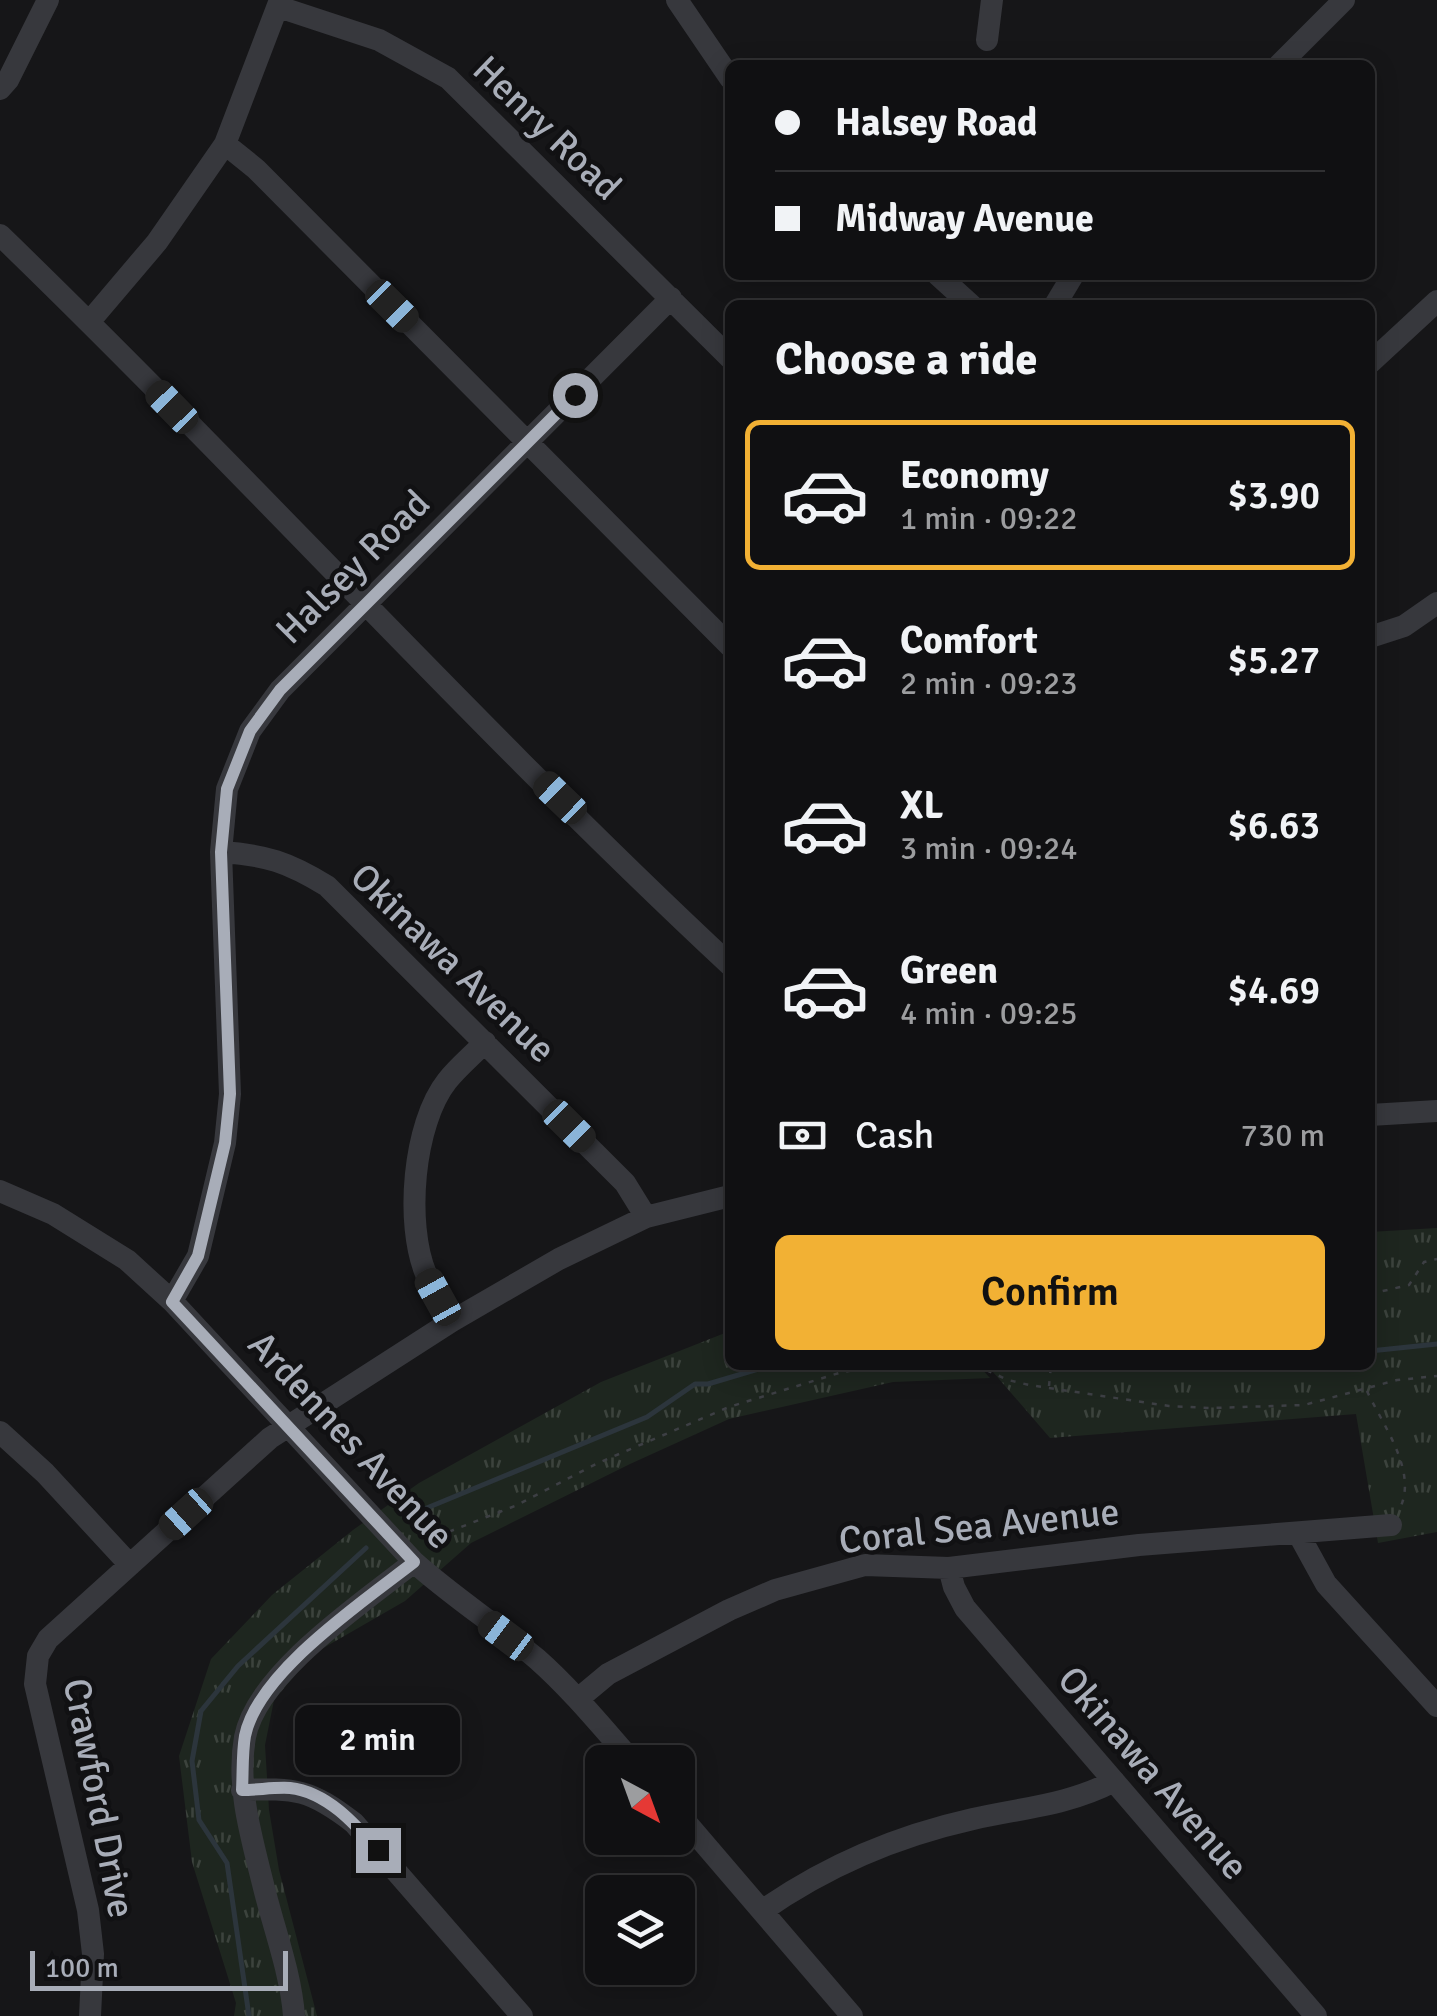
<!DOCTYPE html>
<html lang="en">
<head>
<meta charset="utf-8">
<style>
	:root { --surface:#101012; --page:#1e1e20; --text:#f1f3f6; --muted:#9c9d9f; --line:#303032; --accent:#f2b134 }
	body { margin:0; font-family:Signika,sans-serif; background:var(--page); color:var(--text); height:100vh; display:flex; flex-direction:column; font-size:38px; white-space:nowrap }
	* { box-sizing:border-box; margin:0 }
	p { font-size:32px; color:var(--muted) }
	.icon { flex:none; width:55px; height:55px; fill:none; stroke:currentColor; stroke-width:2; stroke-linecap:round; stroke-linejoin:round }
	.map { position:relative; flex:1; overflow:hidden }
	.side { position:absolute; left:725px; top:300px; width:650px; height:1070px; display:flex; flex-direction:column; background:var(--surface); border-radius:15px; box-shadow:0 5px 25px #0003,0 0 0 2px var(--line) }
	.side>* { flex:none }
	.banner { position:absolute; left:725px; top:60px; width:650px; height:220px; border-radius:15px; box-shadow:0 5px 25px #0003,0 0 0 2px var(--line); display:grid; align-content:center; height:220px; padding:0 50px; background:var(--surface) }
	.needle { width:65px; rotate:139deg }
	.fabs { position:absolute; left:585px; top:1745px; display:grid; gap:20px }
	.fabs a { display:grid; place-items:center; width:110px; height:110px; border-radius:15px; background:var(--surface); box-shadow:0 5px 25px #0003,0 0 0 2px var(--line); font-size:50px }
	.scale { position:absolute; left:30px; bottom:25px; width:258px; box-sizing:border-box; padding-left:10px; border:5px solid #a8adb8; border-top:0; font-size:28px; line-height:35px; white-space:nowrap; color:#a8adb8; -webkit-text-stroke:8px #111113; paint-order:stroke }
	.end { position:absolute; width:45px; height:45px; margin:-22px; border:12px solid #a8adb8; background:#111; box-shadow:0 0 0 5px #111 }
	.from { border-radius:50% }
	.bubble { position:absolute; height:70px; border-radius:15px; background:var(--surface); box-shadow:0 5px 25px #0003,0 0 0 2px var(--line); font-size:32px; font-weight:600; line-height:70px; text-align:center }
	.car { position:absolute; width:30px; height:60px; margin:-30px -15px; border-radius:12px; box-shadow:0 0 8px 2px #0007; background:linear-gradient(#222 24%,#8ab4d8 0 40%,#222 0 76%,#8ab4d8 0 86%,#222 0) }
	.banner b { display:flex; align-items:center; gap:35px; height:95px; font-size:38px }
	.banner b+b { border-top:2px solid var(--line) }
	.banner i { width:25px; height:25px; background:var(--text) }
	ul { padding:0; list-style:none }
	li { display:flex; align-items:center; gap:30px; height:150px; margin:0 20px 15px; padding:0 30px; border:5px solid transparent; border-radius:15px }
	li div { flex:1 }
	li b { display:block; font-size:38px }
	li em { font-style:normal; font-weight:600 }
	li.selected { border-color:var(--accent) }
	li>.icon { width:90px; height:90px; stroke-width:1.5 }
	h2 { padding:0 50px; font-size:45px; line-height:120px }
	.pay { display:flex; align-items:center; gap:25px; height:110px; padding:0 50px; font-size:38px }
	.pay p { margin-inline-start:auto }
	.action { display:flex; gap:20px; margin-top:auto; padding:20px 50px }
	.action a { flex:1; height:115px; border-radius:15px; background:var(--accent); color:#111; font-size:40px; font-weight:600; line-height:115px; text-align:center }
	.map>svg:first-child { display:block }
	.park { fill:url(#park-tufts) }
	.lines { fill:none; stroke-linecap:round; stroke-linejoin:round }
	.stream { stroke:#2c353c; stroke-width:5 }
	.path { stroke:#3d3f44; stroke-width:2.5; stroke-dasharray:5 8; stroke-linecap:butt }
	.minor { stroke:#37383d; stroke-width:22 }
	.route { stroke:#a8adb8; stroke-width:12 }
	.labels { text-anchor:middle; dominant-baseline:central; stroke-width:9; stroke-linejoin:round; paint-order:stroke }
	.street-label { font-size:38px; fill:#a8adb8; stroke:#111113 }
</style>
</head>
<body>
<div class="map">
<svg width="1437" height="2016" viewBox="0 0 1437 2016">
	<defs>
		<pattern id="park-tufts" width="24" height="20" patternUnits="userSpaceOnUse" patternTransform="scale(2.5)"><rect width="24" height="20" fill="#1e261f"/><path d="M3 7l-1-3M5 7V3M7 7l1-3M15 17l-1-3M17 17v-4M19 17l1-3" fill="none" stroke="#3c433d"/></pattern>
	</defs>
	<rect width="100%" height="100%" fill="#161618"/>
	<path class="park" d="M1437,1228V1532L1378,1543L1356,1414L1050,1438L987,1365H1370V1232Z
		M730,1331V1365H978L990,1378L893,1382L729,1419L630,1464L471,1543L405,1601L313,1654L274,1700L265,1745L269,1810L279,1870L317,2016H234L236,2003L192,1862L179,1756L211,1659L272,1595L353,1530L419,1483L601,1382Z"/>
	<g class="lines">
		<path class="stream" d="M1370,1351L1437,1344
			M405,1517L647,1417L695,1384H708L765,1367L792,1365
			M249,2016L227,1863L199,1820L192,1761L201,1711L238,1666L366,1548"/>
		<path class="path" d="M1370,1294L1409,1285L1424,1262L1437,1259
			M975,1365L1008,1380L1029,1385L1169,1406L1210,1408L1304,1405L1397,1380L1437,1376
			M1049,1386L1051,1365
			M1367,1391C1382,1424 1418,1471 1400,1508
			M425,1541L515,1506L598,1463L729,1407L839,1373L879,1365"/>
		<path class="minor" d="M677,0L730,78
			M279,7L379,40L448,78L730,358
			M987,40L992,0
			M1279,65L1344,0
			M0,89L8,80L48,0
			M225,144L256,169L730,646
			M0,235C247,474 478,730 730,965
			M938,275L971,305
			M1055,305L1073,275
			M90,321L157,242L225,144L280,0
			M1370,363L1437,301
			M1370,637L1404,626L1437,603
			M221,852C266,855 288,862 327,886L625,1183L646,1217
			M1370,1115L1437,1111
			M0,1191L53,1214L127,1260L172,1301L414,1562C453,1597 497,1625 537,1659C572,1690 602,1727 633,1762
			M172,1301L198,1256L225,1143L230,1094L221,852L227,789L250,731L280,690L671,298
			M452,1321C443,1306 432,1290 426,1274C405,1224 413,1124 447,1081C458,1067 473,1055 485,1042
			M0,1432L45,1473L130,1565
			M1298,1533L1326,1584L1437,1706
			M949,1568L954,1587L965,1608L1316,2016
			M578,1699L608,1674L729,1610L775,1590L865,1565L949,1568L1139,1545L1391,1525
			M242,1790C296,1788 310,1789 354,1823L522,2016
			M678,1813L852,2016
			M762,1911C826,1866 897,1836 973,1819C1021,1808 1069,1805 1114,1781
			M90,2016L93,1954L88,1910L35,1684L38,1656L48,1639L270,1438L452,1321L559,1259L646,1217L730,1196
			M294,2016C291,1974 274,1929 264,1888C252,1839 236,1788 245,1737C257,1673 365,1601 414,1562"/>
	</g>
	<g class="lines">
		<path class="route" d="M378,1850C355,1824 327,1792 290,1788C274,1787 258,1790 242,1790C243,1773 242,1753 245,1736C258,1672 364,1601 414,1562L172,1302L198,1256L225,1143L230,1094L221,852L227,789L250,731L280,690L575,395"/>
	</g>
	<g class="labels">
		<g class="street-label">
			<text transform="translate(547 128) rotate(44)">Henry Road</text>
			<text transform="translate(353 567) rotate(-45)">Halsey Road</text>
			<text transform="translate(453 963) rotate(44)">Okinawa Avenue</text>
			<text transform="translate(351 1440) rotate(47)">Ardennes Avenue</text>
			<text transform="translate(979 1526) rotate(-6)">Coral Sea Avenue</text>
			<text transform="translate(1153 1773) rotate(49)">Okinawa Avenue</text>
			<text transform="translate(99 1798) rotate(79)">Crawford Drive</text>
		</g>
	</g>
</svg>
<div class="fabs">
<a><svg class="needle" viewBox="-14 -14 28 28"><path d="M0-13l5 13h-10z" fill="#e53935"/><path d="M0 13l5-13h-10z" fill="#9c9d9f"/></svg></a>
<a><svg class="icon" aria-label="layers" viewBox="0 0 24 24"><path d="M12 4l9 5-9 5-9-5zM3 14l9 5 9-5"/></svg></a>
</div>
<div class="scale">100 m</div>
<i class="end from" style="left:575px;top:395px"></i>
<i class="end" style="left:378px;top:1850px"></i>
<div class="bubble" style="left:295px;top:1705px;width:165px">2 min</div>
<i class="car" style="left:392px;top:306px;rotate:135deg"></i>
<i class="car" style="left:172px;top:407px;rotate:316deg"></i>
<i class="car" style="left:560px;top:798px;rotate:314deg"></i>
<i class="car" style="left:569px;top:1126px;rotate:135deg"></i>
<i class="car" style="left:438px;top:1297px;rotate:331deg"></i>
<i class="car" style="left:186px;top:1514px;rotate:228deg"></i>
<i class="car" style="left:506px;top:1636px;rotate:307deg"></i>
<div class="banner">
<b><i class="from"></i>Halsey Road</b>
<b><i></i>Midway Avenue</b>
</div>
<section class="side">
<h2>Choose a ride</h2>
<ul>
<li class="selected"><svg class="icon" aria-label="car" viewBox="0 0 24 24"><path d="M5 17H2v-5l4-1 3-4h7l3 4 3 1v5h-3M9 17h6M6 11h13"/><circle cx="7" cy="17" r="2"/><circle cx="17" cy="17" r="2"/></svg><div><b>Economy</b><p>1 min · 09:22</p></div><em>$3.90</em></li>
<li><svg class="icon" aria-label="car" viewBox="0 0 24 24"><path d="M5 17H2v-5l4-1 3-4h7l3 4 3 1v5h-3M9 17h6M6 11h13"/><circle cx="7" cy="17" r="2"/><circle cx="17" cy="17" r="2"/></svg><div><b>Comfort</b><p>2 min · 09:23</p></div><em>$5.27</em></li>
<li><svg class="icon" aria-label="car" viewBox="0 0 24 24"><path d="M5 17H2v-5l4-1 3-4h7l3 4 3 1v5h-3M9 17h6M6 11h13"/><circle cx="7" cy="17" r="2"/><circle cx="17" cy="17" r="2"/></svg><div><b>XL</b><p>3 min · 09:24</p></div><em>$6.63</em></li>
<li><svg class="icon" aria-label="car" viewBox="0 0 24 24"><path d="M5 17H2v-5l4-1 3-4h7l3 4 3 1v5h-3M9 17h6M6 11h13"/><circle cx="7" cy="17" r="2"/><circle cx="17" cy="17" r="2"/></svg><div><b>Green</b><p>4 min · 09:25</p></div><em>$4.69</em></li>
</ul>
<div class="pay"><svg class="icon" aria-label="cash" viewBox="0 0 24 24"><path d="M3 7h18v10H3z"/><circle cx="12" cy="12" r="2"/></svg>Cash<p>730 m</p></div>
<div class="action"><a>Confirm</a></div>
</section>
</div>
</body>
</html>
